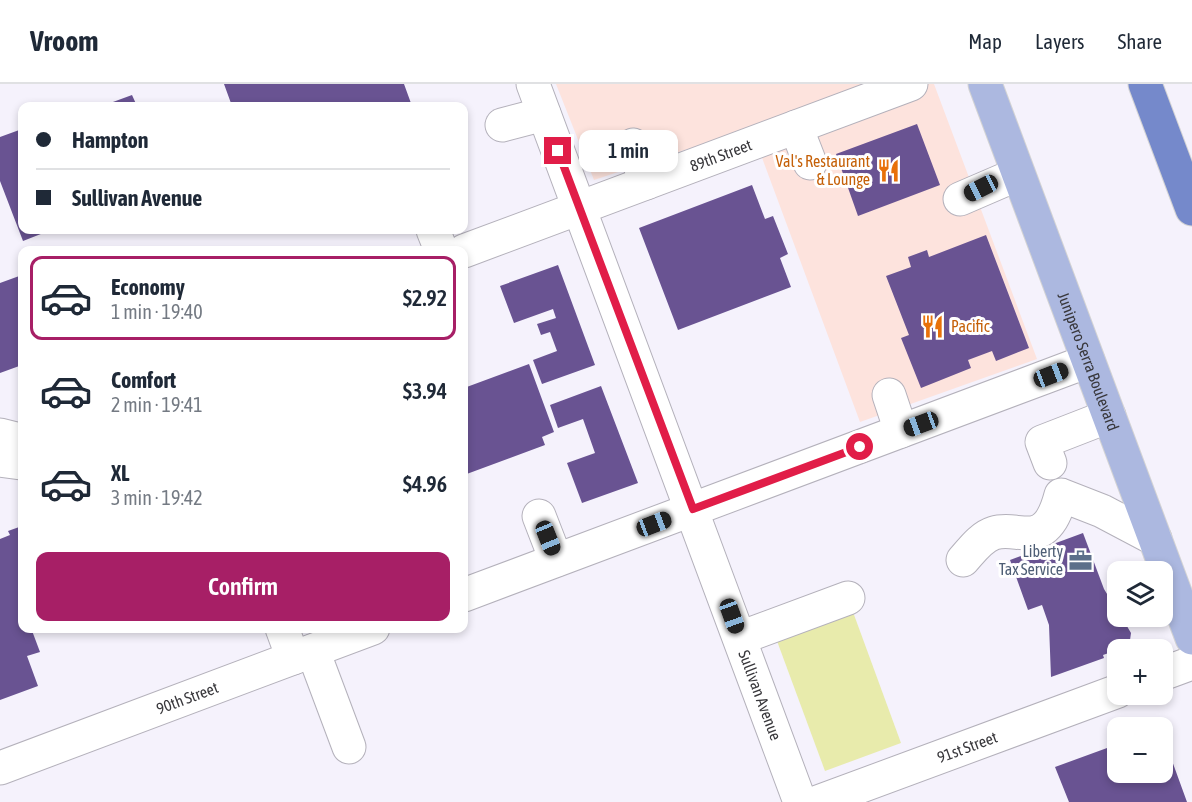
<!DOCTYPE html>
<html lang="en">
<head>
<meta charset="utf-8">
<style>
	:root { --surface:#fff; --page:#f6f6f7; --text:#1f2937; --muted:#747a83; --line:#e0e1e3; --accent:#a71f66 }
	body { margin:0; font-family:"Asap Condensed",sans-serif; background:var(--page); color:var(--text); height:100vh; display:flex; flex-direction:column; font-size:22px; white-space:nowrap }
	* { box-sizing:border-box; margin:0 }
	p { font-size:20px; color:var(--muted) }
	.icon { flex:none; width:33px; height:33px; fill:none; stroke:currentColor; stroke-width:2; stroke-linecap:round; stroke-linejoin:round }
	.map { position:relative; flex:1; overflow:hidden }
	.sheet { position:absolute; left:18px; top:162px; width:450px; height:387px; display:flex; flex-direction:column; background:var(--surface); border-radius:12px; box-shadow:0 3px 9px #0003 }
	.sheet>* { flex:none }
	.banner { position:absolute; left:18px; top:18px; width:450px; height:132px; border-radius:12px; box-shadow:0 3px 9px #0003; display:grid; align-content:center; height:132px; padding:0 18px; background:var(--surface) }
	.buttons { position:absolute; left:1107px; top:477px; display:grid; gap:12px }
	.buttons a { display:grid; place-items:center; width:66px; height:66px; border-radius:12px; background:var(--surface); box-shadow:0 3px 9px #0003; font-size:30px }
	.end { position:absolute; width:27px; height:27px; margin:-14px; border:8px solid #e11d48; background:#fff; box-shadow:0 0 0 3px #fff }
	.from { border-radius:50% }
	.bubble { position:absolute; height:42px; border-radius:12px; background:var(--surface); box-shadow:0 3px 9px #0003; font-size:20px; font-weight:600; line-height:42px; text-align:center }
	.car { position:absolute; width:18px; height:36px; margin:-18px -9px; border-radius:8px; box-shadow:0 0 4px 2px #0007; background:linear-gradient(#222 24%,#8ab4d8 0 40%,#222 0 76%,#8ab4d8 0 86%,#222 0) }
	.banner b { display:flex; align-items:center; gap:21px; height:57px; font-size:22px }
	.banner b+b { border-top:2px solid var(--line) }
	.banner i { width:15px; height:15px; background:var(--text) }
	ul { padding:10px 0 0; list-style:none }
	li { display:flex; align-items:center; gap:18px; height:84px; margin:0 12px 9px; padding:0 6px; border:3px solid transparent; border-radius:12px }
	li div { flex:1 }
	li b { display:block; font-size:22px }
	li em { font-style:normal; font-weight:600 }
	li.active { border-color:var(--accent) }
	li>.icon { width:54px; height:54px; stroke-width:1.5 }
	.button { display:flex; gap:12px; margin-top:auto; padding:12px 18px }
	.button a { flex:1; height:69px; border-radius:12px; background:var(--accent); color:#fff; font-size:24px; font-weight:600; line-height:69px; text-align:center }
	header { display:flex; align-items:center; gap:36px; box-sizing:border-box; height:84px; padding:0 30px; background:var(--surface); border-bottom:2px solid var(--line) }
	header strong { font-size:28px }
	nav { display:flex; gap:33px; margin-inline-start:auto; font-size:21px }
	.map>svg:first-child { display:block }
	.commercial { fill:#fde3dd }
	.green { fill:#e8ebac }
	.building { fill:#695392 }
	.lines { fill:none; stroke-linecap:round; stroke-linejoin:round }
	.minor-casing { stroke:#b4b1bb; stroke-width:35 }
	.major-casing { stroke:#d3d3d4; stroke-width:35 }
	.highway-casing { stroke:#d3d3d4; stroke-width:35 }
	.minor { stroke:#fff; stroke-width:33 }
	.major { stroke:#acb8e0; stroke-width:33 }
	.highway { stroke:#7589cb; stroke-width:33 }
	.route { stroke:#e11d48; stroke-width:8 }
	.labels { text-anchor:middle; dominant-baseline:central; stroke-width:6; stroke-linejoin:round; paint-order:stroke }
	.street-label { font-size:16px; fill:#39383c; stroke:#fff }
	.food-label { font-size:16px; fill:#c56008; stroke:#fff; text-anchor:end }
	.service-label { font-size:16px; fill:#4e5e75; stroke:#fff; text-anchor:end }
</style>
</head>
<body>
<header>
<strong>Vroom</strong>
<nav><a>Map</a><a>Layers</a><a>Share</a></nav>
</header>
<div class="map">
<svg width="1192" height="718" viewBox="0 0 1192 718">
	<rect width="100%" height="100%" fill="#f5f2fc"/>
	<path class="commercial" d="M556,0H934L1037,275L860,338L751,44L594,96Z"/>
	<path class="green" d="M853,528L901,659L825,687L777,557Z"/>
	<path class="building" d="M224,0H404L412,22H232Z
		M132,11L137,22H102Z
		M917,40L940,101L858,132L836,70Z
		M22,45V146H51L23,157L0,97V53Z
		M752,101L765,135L773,132L788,170L780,174L791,203L678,246L639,144Z
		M986,151L1029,264L996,277L992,267L968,276L971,284L921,304L901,254L909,251L886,192L911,183L908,173L927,166L929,173Z
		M558,181L595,281L542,300L533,276L557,267L550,248L541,251L537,240L556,234L553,225L514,239L500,202Z
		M22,191V281L0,289V199Z
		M529,280L554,348L542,353L545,361L464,391V304Z
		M601,302L638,399L582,419L567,379L595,369L583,335L558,344L550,321Z
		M22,442V512L19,513L22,522V544H31L40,568L27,572L38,602L0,616V455L10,451L8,447Z
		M1083,449L1104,505L1118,528V532H1121L1131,549L1130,556L1126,563L1103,571L1104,574L1051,593L1049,541L1042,521L1028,526L1010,476Z
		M1163,652L1187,718H1069L1055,683L1118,660V688H1162Z"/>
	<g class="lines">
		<defs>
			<g id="minor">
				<path id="s1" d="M533,0L800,718"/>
				<path d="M502,41L544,30"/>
				<path d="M796,43L810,79"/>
				<path d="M633,61L646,99"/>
				<path d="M960,115L1018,90"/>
				<path d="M433,146L441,166"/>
				<path id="s2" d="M464,167L911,0"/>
				<path d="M889,311L901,347"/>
				<path d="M0,351L20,356L21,379L0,376"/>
				<path d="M1050,379L1042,358L1109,332"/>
				<path d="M539,432L556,476"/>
				<path d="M963,476C972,466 981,453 994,449C1007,445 1019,450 1032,449C1050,447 1057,426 1061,411L1102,427L1155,455"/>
				<path d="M464,511L1088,277"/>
				<path d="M282,544L293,574"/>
				<path d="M740,554L848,514"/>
				<path d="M313,567L349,663"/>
				<path d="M1162,590L1192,579"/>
				<path id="s3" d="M0,684L373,544"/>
				<path id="s4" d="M818,718L1118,607"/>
			</g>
			<g id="major">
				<path id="s5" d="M985,0L1192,554"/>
			</g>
			<path id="highway" d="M1145,0L1192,125"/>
		</defs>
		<use href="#minor" class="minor-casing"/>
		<use href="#major" class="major-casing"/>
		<use href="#highway" class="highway-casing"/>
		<use href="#minor" class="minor"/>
		<use href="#major" class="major"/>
		<use href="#highway" class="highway"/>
	</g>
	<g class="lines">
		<path class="route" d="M558,67L693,425L860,363"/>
	</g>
	<defs>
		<symbol id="restaurant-bare" viewBox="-9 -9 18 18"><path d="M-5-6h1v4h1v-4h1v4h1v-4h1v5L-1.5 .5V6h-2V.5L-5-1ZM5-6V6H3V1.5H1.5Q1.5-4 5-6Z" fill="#e8710a" stroke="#fff" stroke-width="2.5" paint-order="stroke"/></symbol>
		<symbol id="office-bare" viewBox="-9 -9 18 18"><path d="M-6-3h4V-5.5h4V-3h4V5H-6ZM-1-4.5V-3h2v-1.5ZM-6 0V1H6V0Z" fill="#5c6f8a" stroke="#fff" stroke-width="2.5" paint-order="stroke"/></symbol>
	</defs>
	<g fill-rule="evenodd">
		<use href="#restaurant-bare" x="872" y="70" width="33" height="33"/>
		<use href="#restaurant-bare" x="916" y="226" width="33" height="33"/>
		<use href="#office-bare" x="1064" y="460" width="33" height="33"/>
	</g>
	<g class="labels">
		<g class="street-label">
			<text stroke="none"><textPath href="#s2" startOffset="274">89th Street</textPath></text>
			<text stroke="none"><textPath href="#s5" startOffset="296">Junipero Serra Boulevard</textPath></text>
			<text stroke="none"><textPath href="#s1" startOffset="652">Sullivan Avenue</textPath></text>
			<text stroke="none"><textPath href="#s3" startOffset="200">90th Street</textPath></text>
			<text stroke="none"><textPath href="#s4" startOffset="159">91st Street</textPath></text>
		</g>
		<g class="food-label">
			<text x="870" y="77">Val's Restaurant<tspan x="870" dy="18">&amp; Lounge</tspan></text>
			<text x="951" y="242" text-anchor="start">Pacific</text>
		</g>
		<g class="service-label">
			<text x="1063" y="467">Liberty<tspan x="1063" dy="18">Tax Service</tspan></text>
		</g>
	</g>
</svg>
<div class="buttons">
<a><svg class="icon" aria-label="layers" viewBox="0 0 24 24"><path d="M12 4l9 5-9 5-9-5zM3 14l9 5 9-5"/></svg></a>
<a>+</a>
<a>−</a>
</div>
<i class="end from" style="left:860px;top:363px"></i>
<i class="end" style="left:558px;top:67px"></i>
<div class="bubble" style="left:579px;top:46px;width:99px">1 min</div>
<i class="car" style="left:981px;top:104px;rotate:243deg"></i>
<i class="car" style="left:1051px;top:291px;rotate:69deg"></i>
<i class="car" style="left:921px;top:340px;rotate:250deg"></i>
<i class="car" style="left:654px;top:440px;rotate:69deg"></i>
<i class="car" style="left:548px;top:454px;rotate:158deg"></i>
<i class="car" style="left:732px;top:532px;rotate:160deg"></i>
<div class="banner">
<b><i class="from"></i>Hampton</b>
<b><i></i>Sullivan Avenue</b>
</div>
<section class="sheet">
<ul>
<li class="active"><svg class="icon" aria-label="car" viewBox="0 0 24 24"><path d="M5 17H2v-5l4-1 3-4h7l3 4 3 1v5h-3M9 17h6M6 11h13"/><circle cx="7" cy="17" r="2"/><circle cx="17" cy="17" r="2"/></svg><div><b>Economy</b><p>1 min · 19:40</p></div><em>$2.92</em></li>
<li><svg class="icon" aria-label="car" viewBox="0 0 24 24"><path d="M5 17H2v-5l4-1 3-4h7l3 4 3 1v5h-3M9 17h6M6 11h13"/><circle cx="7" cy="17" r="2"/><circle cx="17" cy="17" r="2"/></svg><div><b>Comfort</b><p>2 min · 19:41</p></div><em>$3.94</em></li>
<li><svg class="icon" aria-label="car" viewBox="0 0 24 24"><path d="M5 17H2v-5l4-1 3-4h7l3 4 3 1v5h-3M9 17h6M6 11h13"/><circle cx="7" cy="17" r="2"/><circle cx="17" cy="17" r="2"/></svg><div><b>XL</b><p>3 min · 19:42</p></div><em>$4.96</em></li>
</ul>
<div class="button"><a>Confirm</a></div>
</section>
</div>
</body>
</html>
